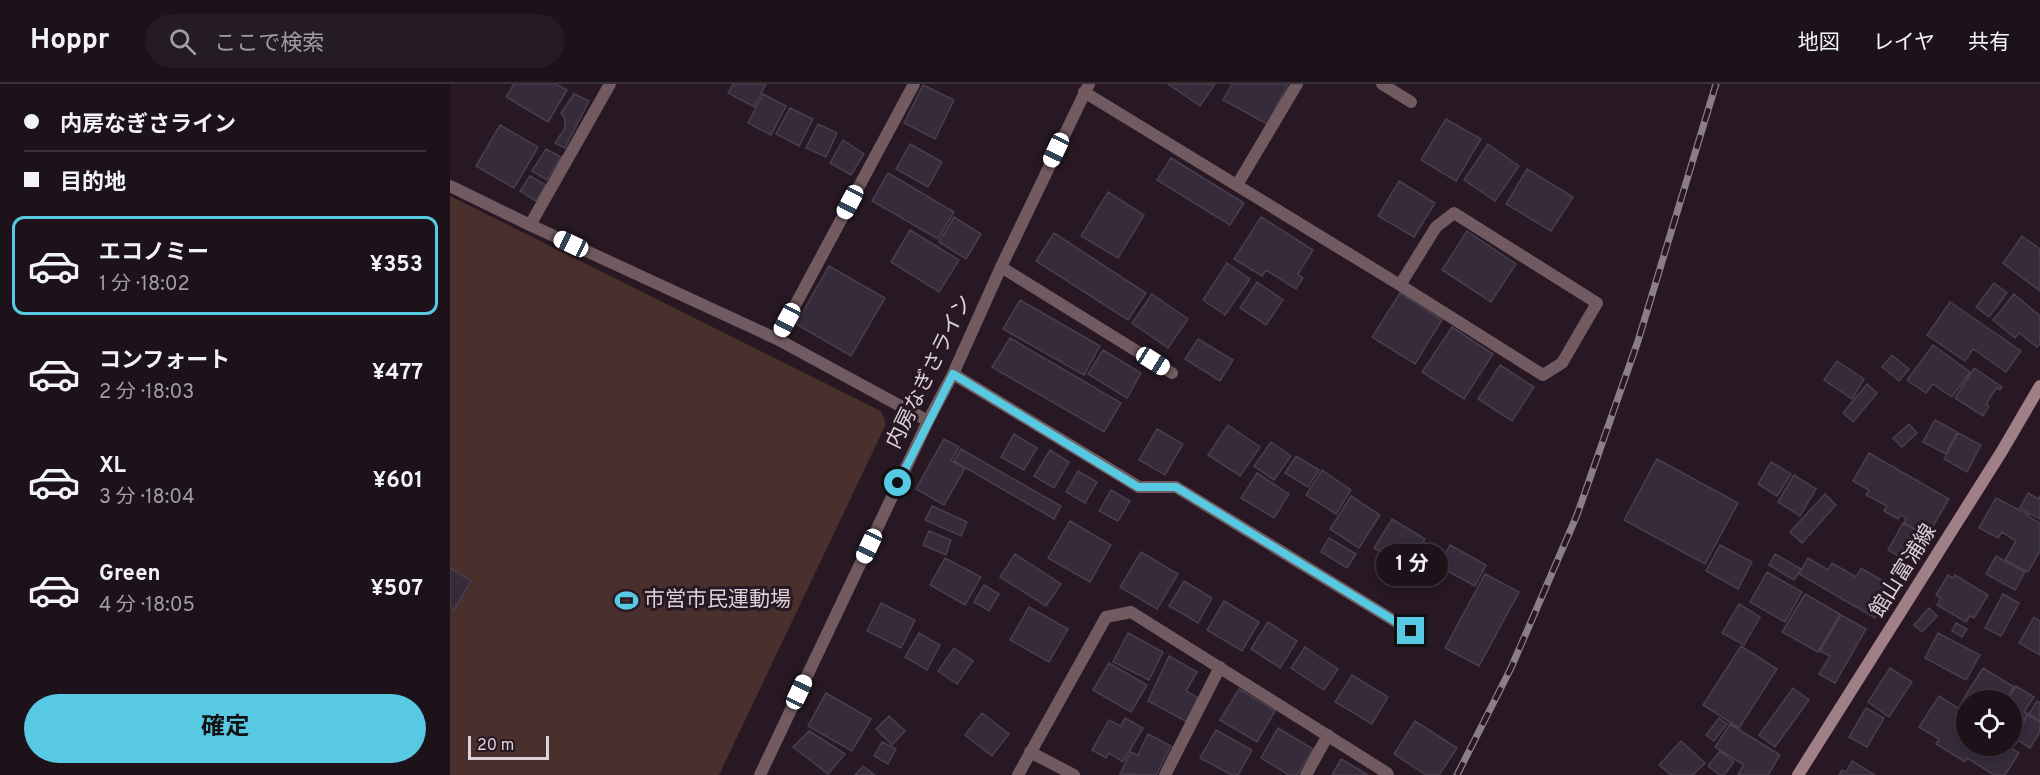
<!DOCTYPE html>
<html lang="ja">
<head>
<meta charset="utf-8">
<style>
	:root { --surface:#1d121a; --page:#251b23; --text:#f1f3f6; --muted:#a09ea2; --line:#3b3239; --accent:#58c9e3 }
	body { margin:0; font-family:Overpass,"Noto Sans JP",sans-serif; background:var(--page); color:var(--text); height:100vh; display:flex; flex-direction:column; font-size:22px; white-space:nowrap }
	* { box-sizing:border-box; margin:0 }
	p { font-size:20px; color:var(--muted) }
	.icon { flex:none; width:33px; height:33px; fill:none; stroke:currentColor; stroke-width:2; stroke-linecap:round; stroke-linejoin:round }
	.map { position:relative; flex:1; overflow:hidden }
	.panel { display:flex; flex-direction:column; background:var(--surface); width:450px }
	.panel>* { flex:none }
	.banner { display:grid; align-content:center; height:132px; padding:0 24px; background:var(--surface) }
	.controls { position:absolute; left:1506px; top:606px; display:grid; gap:12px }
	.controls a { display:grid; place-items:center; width:66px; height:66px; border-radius:50%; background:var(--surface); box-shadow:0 3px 9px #0003,0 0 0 2px var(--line); font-size:30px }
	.scale { position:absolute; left:18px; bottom:15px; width:81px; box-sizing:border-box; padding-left:6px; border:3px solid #ddd2d9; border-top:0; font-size:16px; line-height:21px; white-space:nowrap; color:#ddd2d9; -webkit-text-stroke:4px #271823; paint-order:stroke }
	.end { position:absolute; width:27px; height:27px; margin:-14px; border:8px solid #58c9e3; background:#111; box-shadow:0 0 0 3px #111 }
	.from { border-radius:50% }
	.bubble { position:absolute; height:42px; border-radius:21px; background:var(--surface); box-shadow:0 3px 9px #0003,0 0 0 2px var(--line); font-size:20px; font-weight:700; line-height:42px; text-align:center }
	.car { position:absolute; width:18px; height:36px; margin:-18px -9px; border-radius:8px; box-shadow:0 0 4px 2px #0007; background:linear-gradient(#fff 24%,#345 0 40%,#fff 0 76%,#345 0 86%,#fff 0) }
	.banner b { display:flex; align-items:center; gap:21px; height:57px; font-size:22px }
	.banner b+b { border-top:2px solid var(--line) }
	.banner i { width:15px; height:15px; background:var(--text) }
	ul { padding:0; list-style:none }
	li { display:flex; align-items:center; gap:18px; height:99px; margin:0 12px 9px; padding:0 12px; border:3px solid transparent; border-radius:12px }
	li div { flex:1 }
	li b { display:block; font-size:22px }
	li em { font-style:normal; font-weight:700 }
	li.on { border-color:var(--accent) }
	li>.icon { width:54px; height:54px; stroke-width:1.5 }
	.button { display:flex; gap:12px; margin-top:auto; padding:12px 24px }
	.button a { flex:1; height:69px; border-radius:36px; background:var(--accent); color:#111; font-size:24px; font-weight:700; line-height:69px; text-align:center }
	header { display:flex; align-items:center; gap:36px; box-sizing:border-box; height:84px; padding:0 30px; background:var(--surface); border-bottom:2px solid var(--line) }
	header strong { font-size:28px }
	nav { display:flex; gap:33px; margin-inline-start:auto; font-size:21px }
	.search { width:420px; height:54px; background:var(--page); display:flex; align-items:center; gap:15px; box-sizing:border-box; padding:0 21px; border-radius:33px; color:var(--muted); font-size:22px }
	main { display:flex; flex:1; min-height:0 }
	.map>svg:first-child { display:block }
	.green { fill:#4a302d }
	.building { fill:#352b3b; stroke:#483e4e; stroke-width:1.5 }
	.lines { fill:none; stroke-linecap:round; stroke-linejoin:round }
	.minor { stroke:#715b61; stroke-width:12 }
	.tertiary { stroke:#715b61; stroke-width:12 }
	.secondary { stroke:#a07f87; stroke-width:12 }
	.rail-casing { stroke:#8b7e87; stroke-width:7 }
	.rail { stroke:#271823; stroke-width:4.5; stroke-dasharray:14; stroke-linecap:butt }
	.route { stroke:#58c9e3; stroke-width:8 }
	.labels { text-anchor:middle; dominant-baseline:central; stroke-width:6; stroke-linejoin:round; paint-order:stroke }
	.street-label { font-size:21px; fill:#ddd2d9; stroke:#271823 }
	.poi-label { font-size:21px; fill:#ddd2d9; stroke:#271823; text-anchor:start }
</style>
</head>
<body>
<header>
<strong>Hoppr</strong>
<div class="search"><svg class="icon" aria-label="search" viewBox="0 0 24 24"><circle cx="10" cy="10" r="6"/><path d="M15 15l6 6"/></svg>ここで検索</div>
<nav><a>地図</a><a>レイヤ</a><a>共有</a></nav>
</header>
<main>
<section class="panel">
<div class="banner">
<b><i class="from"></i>内房なぎさライン</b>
<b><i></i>目的地</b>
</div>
<ul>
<li class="on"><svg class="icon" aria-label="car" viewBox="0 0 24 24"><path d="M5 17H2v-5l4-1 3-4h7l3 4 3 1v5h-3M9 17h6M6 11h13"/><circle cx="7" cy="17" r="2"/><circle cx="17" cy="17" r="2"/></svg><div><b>エコノミー</b><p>1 分 · 18:02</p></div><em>¥353</em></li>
<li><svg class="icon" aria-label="car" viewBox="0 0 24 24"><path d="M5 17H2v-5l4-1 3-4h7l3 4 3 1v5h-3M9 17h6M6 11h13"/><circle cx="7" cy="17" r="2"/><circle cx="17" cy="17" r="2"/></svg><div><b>コンフォート</b><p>2 分 · 18:03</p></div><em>¥477</em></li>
<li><svg class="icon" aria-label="car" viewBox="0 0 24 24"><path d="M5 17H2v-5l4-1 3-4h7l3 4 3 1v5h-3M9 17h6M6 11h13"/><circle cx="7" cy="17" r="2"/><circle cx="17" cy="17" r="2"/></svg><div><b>XL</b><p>3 分 · 18:04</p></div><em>¥601</em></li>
<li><svg class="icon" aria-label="car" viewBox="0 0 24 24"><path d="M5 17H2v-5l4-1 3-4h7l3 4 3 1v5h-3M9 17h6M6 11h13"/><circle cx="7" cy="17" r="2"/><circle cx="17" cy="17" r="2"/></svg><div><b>Green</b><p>4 分 · 18:05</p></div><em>¥507</em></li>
</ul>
<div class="button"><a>確定</a></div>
</section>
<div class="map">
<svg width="1590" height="691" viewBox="0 0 1590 691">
	<rect width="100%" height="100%" fill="#271823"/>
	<path class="green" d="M0,112L431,327L436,340L269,691H0Z"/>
	<path class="building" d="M64,0H106L117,6L98,38L56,13Z
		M283,0H316L304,23L278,9Z
		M718,0H765L750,22Z
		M782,0H838L817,40L773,16Z
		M473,1L504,16L485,55L454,39Z
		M124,10L139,17L115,64L105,59L115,44V35L111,29Z
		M313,10L336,22L321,51L298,39Z
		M340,24L363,35L349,62L326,50Z
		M996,35L1031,55L1006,97L971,76Z
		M368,40L387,49L376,73L356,64Z
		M50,41L88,63L64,104L26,82Z
		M393,56L414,70L401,91L380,79Z
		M460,60L492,78L478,103L446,85Z
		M1038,60L1069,82L1045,117L1014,96Z
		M96,65L111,73L97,96L82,87Z
		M721,74L794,119L780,141L707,96Z
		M1077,85L1123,113L1101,147L1056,120Z
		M438,89L504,128L488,155L422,117Z
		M80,92L96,101L86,117L70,107Z
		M949,97L985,119L964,153L928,132Z
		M658,108L694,131L668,174L631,152Z
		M504,133L531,150L516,175L489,158Z
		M811,133L863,166L848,190L853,194L846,205L816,186L812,192L784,175Z
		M460,146L509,176L489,208L441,178Z
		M1017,147L1066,180L1041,218L992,186Z
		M604,149L696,209L678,236L586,177Z
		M1572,152L1590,165V207L1553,179Z
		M777,179L800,195L775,231L753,216Z
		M379,182L435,214L401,272L346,240Z
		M807,198L833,216L816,241L790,224Z
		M1544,199L1557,209L1539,233L1526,223Z
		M950,209L992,236L965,280L922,253Z
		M702,210L738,235L718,264L682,239Z
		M1564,210L1590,232V260L1587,263L1569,249L1565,254L1543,236Z
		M570,216L650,262L634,291L553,245Z
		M1500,218L1571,267L1556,288L1523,265L1515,277L1477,251Z
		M1002,243L1043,270L1014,315L972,288Z
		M560,254L671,319L654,348L542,283Z
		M748,255L783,276L770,297L735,275Z
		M1483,261L1520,288L1502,313L1483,300L1476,309L1457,296Z
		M653,266L691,289L677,314L638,290Z
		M1442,271L1459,285L1449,297L1432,283Z
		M1387,277L1414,295L1402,315L1374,296Z
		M1050,281L1084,303L1062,337L1028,315Z
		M1524,284L1552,303L1550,306L1547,303L1536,320L1539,322L1533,332L1505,314Z
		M1417,300L1427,309L1403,338L1393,329Z
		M1485,336L1507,348L1496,370L1473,358Z
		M1459,340L1467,349L1452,363L1443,354Z
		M778,341L810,363L790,392L758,371Z
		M707,345L733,360L715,391L689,376Z
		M1508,349L1531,361L1517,388L1494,375Z
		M564,350L587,364L574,386L551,373Z
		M494,355L509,363L501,377L515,384L494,421L466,405Z
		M821,358L841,372L824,396L804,382Z
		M511,365L611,422L604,435L504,377Z
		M600,366L619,378L604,404L584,392Z
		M1419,369L1499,415L1477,452L1454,439L1456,434L1451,431L1448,435L1434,427L1437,422L1416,411L1419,406L1403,397Z
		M846,372L869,386L858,403L835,389Z
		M1207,375L1288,419L1255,480L1174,436Z
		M1321,378L1341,390L1327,412L1308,400Z
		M872,386L901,406L886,430L856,411Z
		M628,387L647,398L635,419L616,408Z
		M807,389L839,410L824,434L791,414Z
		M1344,391L1366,405L1350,432L1328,418Z
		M661,406L680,417L668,437L649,427Z
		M1578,409L1588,415L1590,412V435L1570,424Z
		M1375,410L1386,421L1352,459L1340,448Z
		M901,412L930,431L909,464L880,445Z
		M1546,414L1579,431L1578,432L1590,439V467L1578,488L1555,476L1566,457L1552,448L1548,454L1529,444Z
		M482,422L517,438L511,452L475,436Z
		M942,435L975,455L957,484L924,464Z
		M620,437L661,461L640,498L598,474Z
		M1453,439L1477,452L1464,475L1457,472L1455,476L1438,466Z
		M479,447L501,456L496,471L473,461Z
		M879,454L906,470L897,484L871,468Z
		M1000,461L1036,481L1025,502L988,482Z
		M1270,461L1302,478L1288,505L1256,487Z
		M691,468L728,490L707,525L670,503Z
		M565,470L611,500L596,522L550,493Z
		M1325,470L1351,485L1344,496L1319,481Z
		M1546,472L1575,488L1565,506L1536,490Z
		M495,474L531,493L515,521L480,501Z
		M1358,474L1378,486L1382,479L1406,493L1411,484L1443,503L1425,534L1349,490Z
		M0,484L21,497L4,526L0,523Z
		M1317,488L1352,508L1335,538L1300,518Z
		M1035,490L1069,508L1029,582L995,564Z
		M1498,491L1503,494L1505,491L1538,511L1524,534L1520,532L1516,538L1487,521L1491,514L1486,511Z
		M734,497L762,514L748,539L719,522Z
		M534,501L549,510L539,527L524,518Z
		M1355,510L1390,530L1368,568L1332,548Z
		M1553,510L1569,519L1551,552L1535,544Z
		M774,517L809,538L792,567L757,546Z
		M431,519L465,536L451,564L417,547Z
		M1289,520L1310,533L1294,561L1272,549Z
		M579,523L618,545L599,578L560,556Z
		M1479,524L1487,532L1472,548L1464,541Z
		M1391,531L1416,545L1385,599L1369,590L1380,572L1370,567Z
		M1584,533L1590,537V571L1569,559Z
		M818,538L847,557L830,584L801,565Z
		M1506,539L1517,545L1512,553L1502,547Z
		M469,549L490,561L477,586L455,573Z
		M678,549L713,568L699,596L663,578Z
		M1488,549L1530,571L1516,596L1475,574Z
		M1291,562L1327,585L1289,644L1253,621Z
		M855,563L888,585L874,606L841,584Z
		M504,564L523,577L507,600L488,587Z
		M719,572L747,588L736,607L748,614L737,638L698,617Z
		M659,579L697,601L681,628L643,606Z
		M1440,584L1462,598L1439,633L1418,618Z
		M1533,584L1564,603L1556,616H1516V620L1512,617Z
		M902,591L938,613L922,640L885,618Z
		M1566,602L1584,613L1574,628L1578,630L1568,645L1564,643L1562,648V616H1557Z
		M1343,604L1359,616L1325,663L1309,651Z
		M789,605L825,627L807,658L770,636Z
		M376,609L421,635L402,667L358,642Z
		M1489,612L1511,626L1508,630L1516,635V662H1558L1569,669L1555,691H1544L1517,674L1515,678L1486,660L1489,655L1469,643Z
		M1587,617L1590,619V637L1579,630Z
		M1416,624L1434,634L1417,663L1399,653Z
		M532,629L559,650L542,672L515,651Z
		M1578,631L1590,638V648L1580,664L1564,654Z
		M439,632L455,647L442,661L426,645Z
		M675,634L693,644L673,678L659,669L656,674L642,666L659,636L671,642Z
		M1269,634L1277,640L1264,657L1256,651Z
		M965,637L1007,664L989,691H976L944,670Z
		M1280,640L1330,671L1318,691H1291L1288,690L1294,681L1265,663Z
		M828,644L863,665L847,691H839L811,674Z
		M766,646L802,666L788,691H782L750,674Z
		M359,647L395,670L378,690L343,663Z
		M698,650L721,662L706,691L670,690L681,668L688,671Z
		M1231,657L1255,679L1243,691H1221L1209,681Z
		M432,658L446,665L438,680L424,672Z
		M1270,667L1284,678L1274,691H1270L1258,682Z
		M891,675L918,691H882Z
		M1402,677L1425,691H1389L1392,686L1396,688Z
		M413,682L425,691H405Z"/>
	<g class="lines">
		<path class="minor" d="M932,0L961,18
			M634,8L950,201L1093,291L1112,279L1147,219L1004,129L986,143L950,201
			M787,101L847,0
			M0,102L80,141L327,255L478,337
			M80,141L160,0
			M551,183L722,289
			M327,255L464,0
			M503,290L689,403H726L961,547
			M580,668L624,691
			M568,691L656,533L681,528L937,689L938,691
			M715,691L770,583
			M856,691L878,651"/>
		<path class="tertiary" d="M310,691L478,337L503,290L551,183L639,0"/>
		<path class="secondary" d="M1348,691L1552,367L1590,302"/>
		<defs>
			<path id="rail" d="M1007,691L1061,584L1127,431L1188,257L1266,0"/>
		</defs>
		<use href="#rail" class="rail-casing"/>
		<use href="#rail" class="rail"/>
	</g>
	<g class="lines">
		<path class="route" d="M448,399L503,290L688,403H726L961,547"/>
	</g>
	<defs>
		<symbol id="stadium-bare" viewBox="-9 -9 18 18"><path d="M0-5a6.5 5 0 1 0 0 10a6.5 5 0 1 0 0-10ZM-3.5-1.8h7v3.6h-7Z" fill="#58c9e3" stroke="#271823" stroke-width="2.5" paint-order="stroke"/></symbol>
	</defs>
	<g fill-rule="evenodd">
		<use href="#stadium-bare" x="160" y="500" width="33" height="33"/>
	</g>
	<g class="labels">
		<g class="street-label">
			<text transform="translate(480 288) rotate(-64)">内房なぎさライン</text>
			<text transform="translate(1454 487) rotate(-58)">館山富浦線</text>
		</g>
		<g class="poi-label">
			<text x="194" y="516">市営市民運動場</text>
		</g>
	</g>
</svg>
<div class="controls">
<a><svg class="icon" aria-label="locate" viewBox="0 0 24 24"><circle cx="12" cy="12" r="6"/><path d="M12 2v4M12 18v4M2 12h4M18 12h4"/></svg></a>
</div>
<div class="scale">20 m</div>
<i class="end from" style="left:448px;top:399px"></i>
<i class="end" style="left:961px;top:547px"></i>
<div class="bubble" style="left:926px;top:460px;width:72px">1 分</div>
<i class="car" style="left:606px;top:66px;rotate:205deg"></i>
<i class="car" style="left:400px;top:118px;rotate:208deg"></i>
<i class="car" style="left:121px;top:160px;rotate:295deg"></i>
<i class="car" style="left:337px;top:236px;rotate:208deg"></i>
<i class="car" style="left:703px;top:277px;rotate:122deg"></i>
<i class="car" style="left:419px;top:462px;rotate:205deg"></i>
<i class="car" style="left:349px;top:608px;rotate:25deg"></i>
</div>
</main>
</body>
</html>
